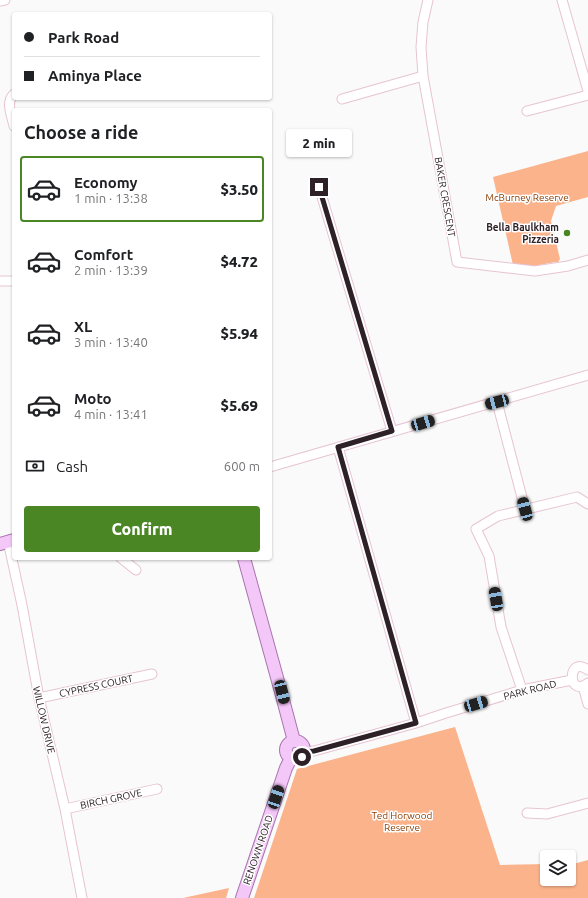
<!DOCTYPE html>
<html lang="en">
<head>
<meta charset="utf-8">
<style>
	:root { --surface:#fff; --page:#f6f6f6; --text:#202124; --muted:#757577; --line:#e0e0e0; --accent:#4a8624 }
	body { margin:0; font-family:Ubuntu,sans-serif; background:var(--page); color:var(--text); height:100vh; display:flex; flex-direction:column; font-size:15px; white-space:nowrap }
	* { box-sizing:border-box; margin:0 }
	p { font-size:13px; color:var(--muted) }
	.icon { flex:none; width:22px; height:22px; fill:none; stroke:currentColor; stroke-width:2; stroke-linecap:round; stroke-linejoin:round }
	.map { position:relative; flex:1; overflow:hidden }
	.drawer { position:absolute; left:12px; top:108px; width:260px; height:452px; display:flex; flex-direction:column; background:var(--surface); border-radius:4px; box-shadow:0 1px 3px #0004 }
	.drawer>* { flex:none }
	.banner { position:absolute; left:12px; top:12px; width:260px; height:88px; border-radius:4px; box-shadow:0 1px 3px #0004; display:grid; align-content:center; height:88px; padding:0 12px; background:var(--surface) }
	.buttons { position:absolute; left:540px; top:850px; display:grid; gap:8px }
	.buttons a { display:grid; place-items:center; width:36px; height:36px; border-radius:4px; background:var(--surface); box-shadow:0 1px 3px #0004; font-size:20px }
	.end { position:absolute; width:18px; height:18px; margin:-9px; border:5px solid #2d2026; background:#fff; box-shadow:0 0 0 2px #fff }
	.from { border-radius:50% }
	.bubble { position:absolute; height:28px; border-radius:4px; background:var(--surface); box-shadow:0 1px 3px #0004; font-size:13px; font-weight:800; line-height:28px; text-align:center }
	.car { position:absolute; width:12px; height:24px; margin:-12px -6px; border-radius:5px; box-shadow:0 0 3px 1px #0007; background:linear-gradient(#222 24%,#8ab4d8 0 40%,#222 0 76%,#8ab4d8 0 86%,#222 0) }
	.banner b { display:flex; align-items:center; gap:14px; height:38px; font-size:15px }
	.banner b+b { border-top:1px solid var(--line) }
	.banner i { width:10px; height:10px; background:var(--text) }
	ul { padding:0; list-style:none }
	li { display:flex; align-items:center; gap:12px; height:66px; margin:0 8px 6px; padding:0 4px; border:2px solid transparent; border-radius:4px }
	li div { flex:1 }
	li b { display:block; font-size:15px }
	li em { font-style:normal; font-weight:800 }
	li.current { border-color:var(--accent) }
	li>.icon { width:36px; height:36px; stroke-width:1.5 }
	h2 { padding:0 12px; font-size:18px; line-height:48px }
	.pay { display:flex; align-items:center; gap:10px; height:44px; padding:0 12px; font-size:15px }
	.pay p { margin-inline-start:auto }
	.action { display:flex; gap:8px; margin-top:auto; padding:8px 12px }
	.action a { flex:1; height:46px; border-radius:4px; background:var(--accent); color:#fff; font-size:16px; font-weight:800; line-height:46px; text-align:center }
	.map>svg:first-child { display:block }
	.green { fill:#fbb38c }
	.lines { fill:none; stroke-linecap:round; stroke-linejoin:round }
	.minor-casing { stroke:#e7c4d2; stroke-width:11 }
	.major-casing { stroke:#a974ad; stroke-width:14 }
	.minor { stroke:#fff; stroke-width:9 }
	.major { stroke:#f4c7f9; stroke-width:12 }
	.route { stroke:#2d2026; stroke-width:5 }
	.poi-dot { fill:#4a8624; stroke:#fff; stroke-width:1.5 }
	.labels { text-anchor:middle; dominant-baseline:central; stroke-width:3; stroke-linejoin:round; paint-order:stroke }
	.street-label { font-size:10px; fill:#2d2026; stroke:#fff }
	.park-label { font-size:10px; fill:#893d02; stroke:#fff }
	.poi-label { font-size:10px; font-weight:bold; fill:#2d2026; stroke:#fff; text-anchor:end }
</style>
</head>
<body>
<div class="map">
<svg width="588" height="898" viewBox="0 0 588 898">
	<rect width="100%" height="100%" fill="#fafafa"/>
	<path class="green" d="M588,151V197L556,206L551,221L560,259L558,262H555L534,266L513,265L493,177Z
		M455,727L500,865L547,864V879H569V863H577L588,860V898H254L297,769Z
		M229,888L226,898H183Z"/>
	<g class="lines">
		<defs>
			<path id="minor" d="M428,0L423,22L421,47L423,76L457,262L535,271L568,266L588,260
				M562,0L588,91
				M0,1L5,0
				M14,94C5,102 12,116 14,126
				M342,99L423,76
				M527,111L588,95
				M319,187L392,431
				M0,281H14
				M497,402L525,509
				M338,447L416,723
				M270,467L588,375
				M8,541L22,605L39,698L65,809L82,898
				M121,558L136,570
				M588,670C567,654 567,699 588,683
				M583,686L588,704
				M522,690L501,627L489,556L476,529L498,516L577,497L588,504
				M39,698L152,674
				M304,752L314,751L416,723L446,713L522,690L572,680
				M65,809L157,789
				M527,813L547,814L588,803"/>
			<path id="major" d="M0,544L14,540
				M244,558L281,692L294,741
				M286 750a9 9 0 1 1 18 0a9 9 0 1 1-18 0Z
				M242,898L286,768L291,758"/>
		</defs>
		<use href="#minor" class="minor-casing"/>
		<use href="#major" class="major-casing"/>
		<use href="#minor" class="minor"/>
		<use href="#major" class="major"/>
	</g>
	<g class="lines">
		<path class="route" d="M302,757L304,752L314,751L416,723L338,447L392,431L319,187"/>
	</g>
	<circle class="poi-dot" cx="567" cy="233" r="4"/>
	<g class="labels">
		<g class="street-label">
			<text transform="translate(445 197) rotate(80)">BAKER CRESCENT</text>
			<text transform="translate(96 686) rotate(-12)">CYPRESS COURT</text>
			<text transform="translate(530 690) rotate(-14)">PARK ROAD</text>
			<text transform="translate(44 720) rotate(77)">WILLOW DRIVE</text>
			<text transform="translate(111 799) rotate(-12)">BIRCH GROVE</text>
			<text transform="translate(258 850) rotate(-71)">RENOWN ROAD</text>
		</g>
		<g class="park-label">
			<text x="527" y="197">McBurney Reserve</text>
			<text x="402" y="815">Ted Horwood<tspan x="402" dy="12">Reserve</tspan></text>
		</g>
		<g class="poi-label">
			<text x="559" y="227">Bella Baulkham<tspan x="559" dy="12">Pizzeria</tspan></text>
		</g>
	</g>
</svg>
<div class="buttons">
<a><svg class="icon" aria-label="layers" viewBox="0 0 24 24"><path d="M12 4l9 5-9 5-9-5zM3 14l9 5 9-5"/></svg></a>
</div>
<i class="end from" style="left:302px;top:757px"></i>
<i class="end" style="left:319px;top:187px"></i>
<div class="bubble" style="left:286px;top:129px;width:66px">2 min</div>
<i class="car" style="left:497px;top:402px;rotate:255deg"></i>
<i class="car" style="left:423px;top:423px;rotate:74deg"></i>
<i class="car" style="left:525px;top:509px;rotate:345deg"></i>
<i class="car" style="left:496px;top:599px;rotate:350deg"></i>
<i class="car" style="left:282px;top:692px;rotate:166deg"></i>
<i class="car" style="left:476px;top:704px;rotate:74deg"></i>
<i class="car" style="left:276px;top:797px;rotate:18deg"></i>
<div class="banner">
<b><i class="from"></i>Park Road</b>
<b><i></i>Aminya Place</b>
</div>
<section class="drawer">
<h2>Choose a ride</h2>
<ul>
<li class="current"><svg class="icon" aria-label="car" viewBox="0 0 24 24"><path d="M5 17H2v-5l4-1 3-4h7l3 4 3 1v5h-3M9 17h6M6 11h13"/><circle cx="7" cy="17" r="2"/><circle cx="17" cy="17" r="2"/></svg><div><b>Economy</b><p>1 min · 13:38</p></div><em>$3.50</em></li>
<li><svg class="icon" aria-label="car" viewBox="0 0 24 24"><path d="M5 17H2v-5l4-1 3-4h7l3 4 3 1v5h-3M9 17h6M6 11h13"/><circle cx="7" cy="17" r="2"/><circle cx="17" cy="17" r="2"/></svg><div><b>Comfort</b><p>2 min · 13:39</p></div><em>$4.72</em></li>
<li><svg class="icon" aria-label="car" viewBox="0 0 24 24"><path d="M5 17H2v-5l4-1 3-4h7l3 4 3 1v5h-3M9 17h6M6 11h13"/><circle cx="7" cy="17" r="2"/><circle cx="17" cy="17" r="2"/></svg><div><b>XL</b><p>3 min · 13:40</p></div><em>$5.94</em></li>
<li><svg class="icon" aria-label="car" viewBox="0 0 24 24"><path d="M5 17H2v-5l4-1 3-4h7l3 4 3 1v5h-3M9 17h6M6 11h13"/><circle cx="7" cy="17" r="2"/><circle cx="17" cy="17" r="2"/></svg><div><b>Moto</b><p>4 min · 13:41</p></div><em>$5.69</em></li>
</ul>
<div class="pay"><svg class="icon" aria-label="cash" viewBox="0 0 24 24"><path d="M3 7h18v10H3z"/><circle cx="12" cy="12" r="2"/></svg>Cash<p>600 m</p></div>
<div class="action"><a>Confirm</a></div>
</section>
</div>
</body>
</html>
